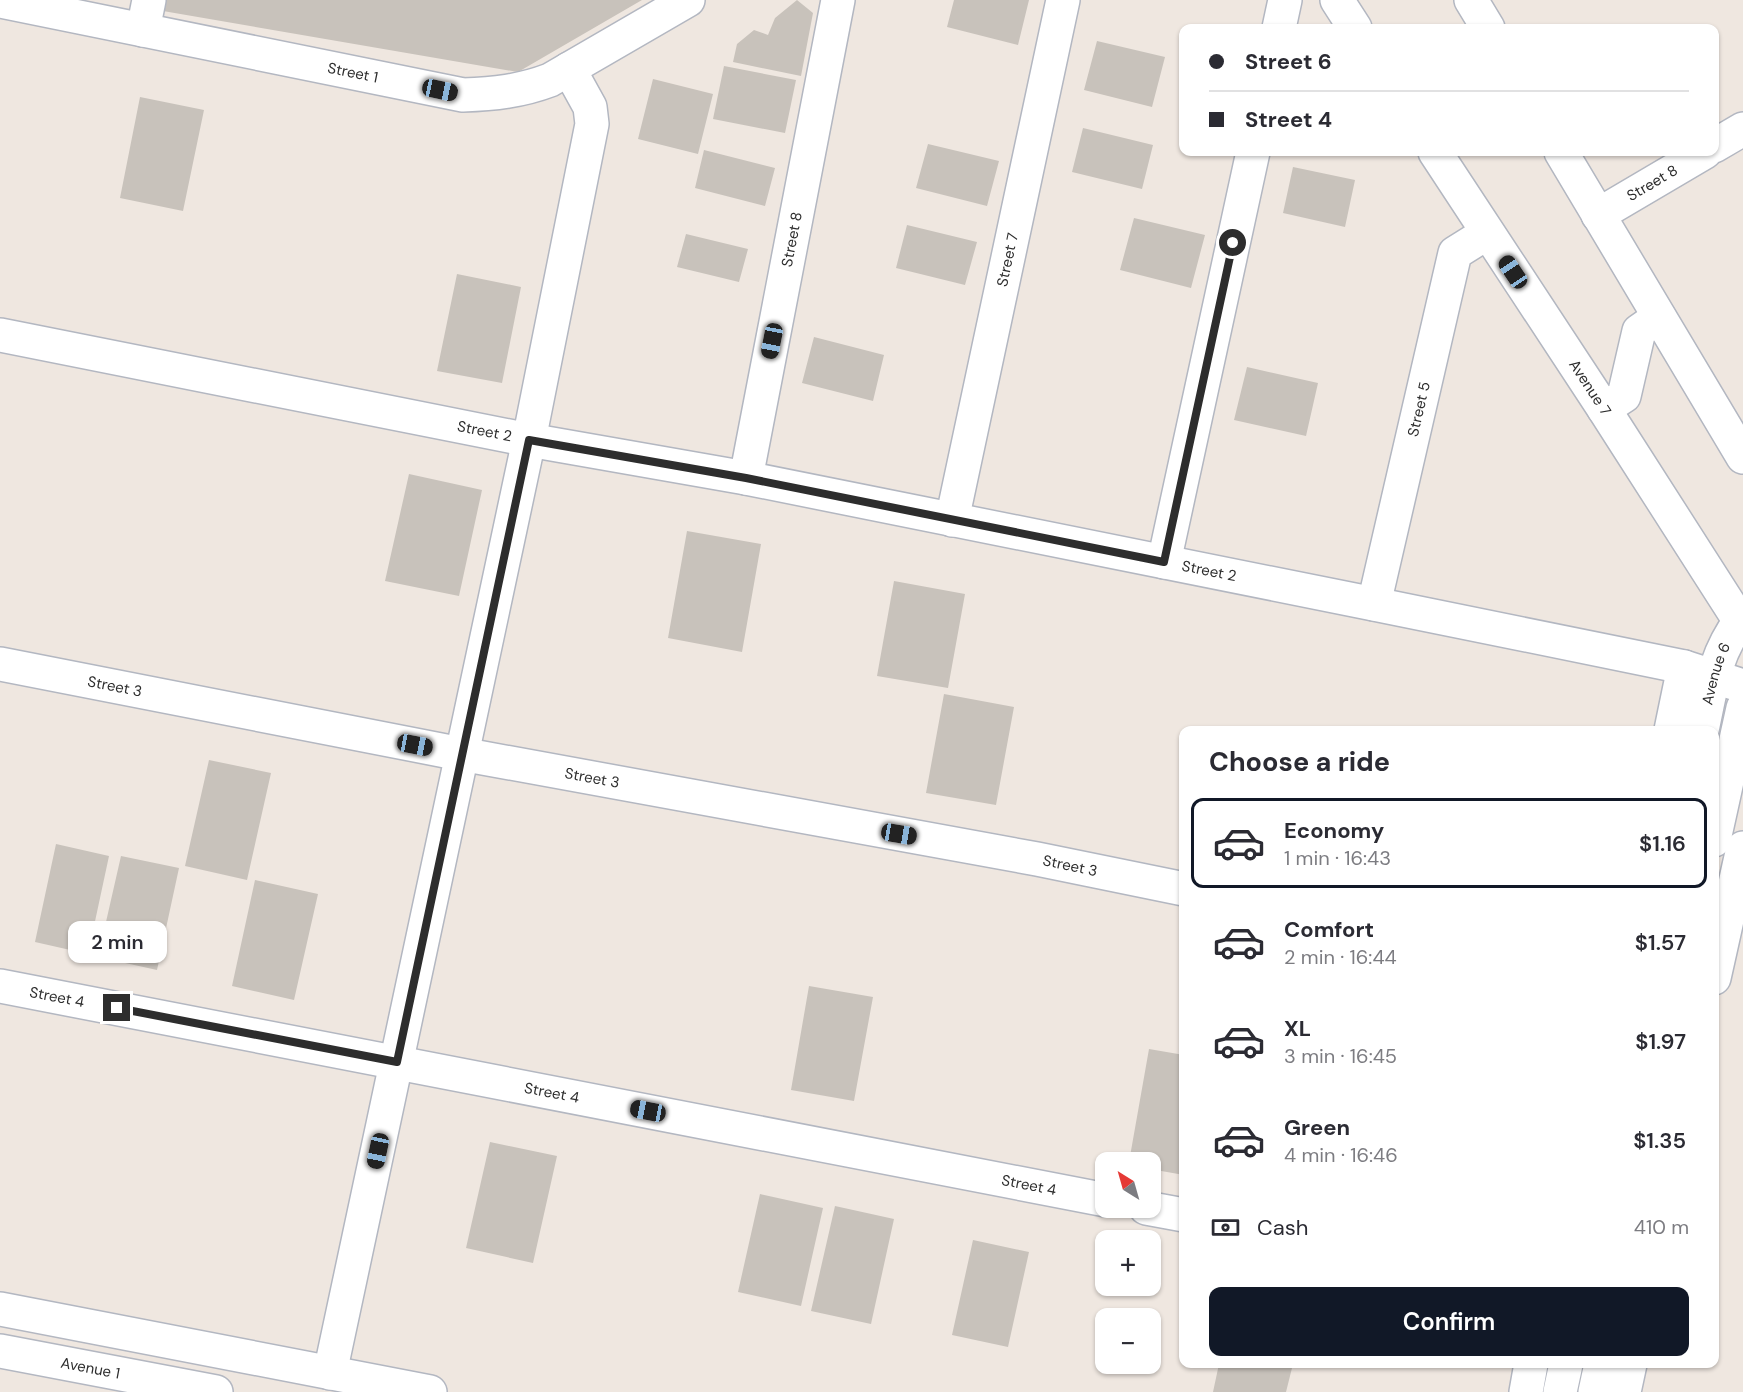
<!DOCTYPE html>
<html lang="en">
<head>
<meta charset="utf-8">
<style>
	:root { --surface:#fff; --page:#f2f2f3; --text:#2b2b33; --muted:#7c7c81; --line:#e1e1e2; --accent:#111827 }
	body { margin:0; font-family:"DM Sans",sans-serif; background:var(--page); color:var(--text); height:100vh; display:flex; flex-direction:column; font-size:22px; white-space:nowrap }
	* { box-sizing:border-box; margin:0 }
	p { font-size:20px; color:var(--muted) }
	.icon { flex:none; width:33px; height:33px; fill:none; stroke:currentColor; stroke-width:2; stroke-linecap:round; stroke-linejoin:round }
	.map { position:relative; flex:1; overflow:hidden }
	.panel { position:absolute; left:1179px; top:726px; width:540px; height:642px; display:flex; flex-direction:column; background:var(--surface); border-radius:12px; box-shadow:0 2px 4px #0004 }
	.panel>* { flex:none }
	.top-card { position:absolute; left:1179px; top:24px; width:540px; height:132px; border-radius:12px; box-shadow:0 2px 4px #0004; display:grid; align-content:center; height:132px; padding:0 30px; background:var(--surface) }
	.needle { width:39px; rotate:323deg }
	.tools { position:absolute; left:1095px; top:1152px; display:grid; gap:12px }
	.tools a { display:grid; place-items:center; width:66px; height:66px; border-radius:12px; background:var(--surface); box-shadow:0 2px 4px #0004; font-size:30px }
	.end { position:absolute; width:27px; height:27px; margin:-14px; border:8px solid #2d2d2d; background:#fff; box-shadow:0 0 0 3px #fff }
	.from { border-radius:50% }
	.bubble { position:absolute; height:42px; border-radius:12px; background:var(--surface); box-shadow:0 2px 4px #0004; font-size:20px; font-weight:600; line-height:42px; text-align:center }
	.car { position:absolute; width:18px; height:36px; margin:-18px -9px; border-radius:8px; box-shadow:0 0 4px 2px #0007; background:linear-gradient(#222 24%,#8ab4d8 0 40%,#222 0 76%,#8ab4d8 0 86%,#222 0) }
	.top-card b { display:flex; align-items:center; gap:21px; height:57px; font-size:22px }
	.top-card b+b { border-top:2px solid var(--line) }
	.top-card i { width:15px; height:15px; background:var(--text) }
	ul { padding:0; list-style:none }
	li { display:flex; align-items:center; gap:18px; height:90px; margin:0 12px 9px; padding:0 18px; border:3px solid transparent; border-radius:12px }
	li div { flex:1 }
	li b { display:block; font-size:22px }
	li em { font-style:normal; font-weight:600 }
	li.selected { border-color:var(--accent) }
	li>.icon { width:54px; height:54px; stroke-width:1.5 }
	h2 { padding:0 30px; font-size:27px; line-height:72px }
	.pay { display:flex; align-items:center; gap:15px; height:66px; padding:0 30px; font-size:22px }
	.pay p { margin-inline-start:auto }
	.action { display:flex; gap:12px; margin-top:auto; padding:12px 30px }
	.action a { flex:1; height:69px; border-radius:12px; background:var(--accent); color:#fff; font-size:24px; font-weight:600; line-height:69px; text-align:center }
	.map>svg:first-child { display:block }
	.building { fill:#c8c2bb }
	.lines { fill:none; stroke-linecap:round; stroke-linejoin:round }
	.street-casing { stroke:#b3b7c1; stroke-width:36 }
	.secondary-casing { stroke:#b3b7c1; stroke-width:36 }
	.street { stroke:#fff; stroke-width:33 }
	.secondary { stroke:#fff; stroke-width:33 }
	.route { stroke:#2d2d2d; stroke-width:8 }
	.labels { text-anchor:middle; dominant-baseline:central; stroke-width:6; stroke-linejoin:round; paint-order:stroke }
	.street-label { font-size:15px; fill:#2d2d2d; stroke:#fff }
</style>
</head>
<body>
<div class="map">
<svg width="1743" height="1392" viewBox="0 0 1743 1392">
	<rect width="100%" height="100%" fill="#efe7e0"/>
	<path class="building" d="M165,0H642L518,72L163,11Z
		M797,0L813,13L801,76L733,62L737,44L754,30L768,35L775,18Z
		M954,0H1029L1018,45L947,27Z
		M1097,41L1165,57L1152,107L1084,90Z
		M724,66L796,80L785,133L713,119Z
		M653,79L713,94L698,154L638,139Z
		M140,97L204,110L183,211L120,198Z
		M1083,128L1153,145L1142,189L1072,172Z
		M928,144L999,161L987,206L916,188Z
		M704,150L775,168L765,206L695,188Z
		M1293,167L1355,180L1345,227L1283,213Z
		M1134,218L1205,235L1191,288L1120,270Z
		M907,225L977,242L965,285L896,268Z
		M686,234L748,249L739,282L677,267Z
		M457,274L521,287L502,383L437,371Z
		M814,337L884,355L873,401L802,383Z
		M1247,367L1318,383L1306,436L1234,420Z
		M409,474L482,490L459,596L385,581Z
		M687,531L761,544L742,652L668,638Z
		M894,581L965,594L948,688L877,676Z
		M944,694L1014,707L996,805L926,793Z
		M209,760L271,773L247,880L185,866Z
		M56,844L109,856L88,954L35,942Z
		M121,856L179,868L157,970L98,957Z
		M255,880L318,894L294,1000L232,986Z
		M809,986L873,997L854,1101L791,1090Z
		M1149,1049L1184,1055V1175L1150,1169V1162H1129Z
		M490,1142L557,1156L533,1263L466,1248Z
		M760,1194L823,1208L801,1306L738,1292Z
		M835,1206L894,1219L871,1324L811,1311Z
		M973,1240L1029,1252L1008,1347L952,1335Z
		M1219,1364H1293L1286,1392H1213Z"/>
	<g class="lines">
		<defs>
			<g id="street">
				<path id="s1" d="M0,1L463,95C494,94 521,91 550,80L688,0"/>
				<path d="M1279,28L1285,0"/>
				<path d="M143,30L149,0"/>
				<path d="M1714,146L1743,129"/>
				<path id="s2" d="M1598,215L1705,152"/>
				<path id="s3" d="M0,335L529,440L746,478L1374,604L1684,667L1743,686"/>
				<path id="s4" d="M746,478L838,0"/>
				<path id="s5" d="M952,520L1063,0"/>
				<path d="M1164,562L1253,152"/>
				<path id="s6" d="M1374,604L1455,253L1487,233"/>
				<path id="s7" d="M0,664L461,754L1037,859L1184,889"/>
				<path d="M1671,730L1684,667"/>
				<path d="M1714,978L1743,848"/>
				<path id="s8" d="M0,986L1106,1200"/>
				<path d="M1146,1208L1184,1215"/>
				<path d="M0,1309L430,1392"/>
				<path d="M330,1373L529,440L592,124L590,107L569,69"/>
				<path d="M1526,1392L1531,1364"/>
				<path d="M1624,1392L1630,1364"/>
			</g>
			<g id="secondary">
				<path d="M1337,0L1355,28"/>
				<path d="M1471,0L1488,28"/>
				<path id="s9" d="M1435,152L1604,409L1743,626"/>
				<path d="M1561,152L1743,457"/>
				<path d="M1604,409L1624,396L1639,331L1659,317"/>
				<path id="s10" d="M1702,730C1711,689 1714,656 1740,621"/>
				<path d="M1714,840L1743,708"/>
				<path id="s11" d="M0,1351L216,1392"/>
				<path d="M1560,1392L1566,1364"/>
				<path d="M1595,1392L1601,1364"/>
			</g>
		</defs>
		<use href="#street" class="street-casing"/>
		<use href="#secondary" class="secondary-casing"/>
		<use href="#street" class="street"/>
		<use href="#secondary" class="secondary"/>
	</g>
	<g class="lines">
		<path class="route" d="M117,1008L397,1062L529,440L746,478L1164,562L1233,243"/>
	</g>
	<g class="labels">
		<g class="street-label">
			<text stroke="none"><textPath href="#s1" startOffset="360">Street 1</textPath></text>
			<text stroke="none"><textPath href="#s2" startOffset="63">Street 8</textPath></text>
			<text stroke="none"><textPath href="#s4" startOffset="243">Street 8</textPath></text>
			<text stroke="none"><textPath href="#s5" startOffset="266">Street 7</textPath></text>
			<text stroke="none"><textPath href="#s9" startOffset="282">Avenue 7</textPath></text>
			<text stroke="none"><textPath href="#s6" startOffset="200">Street 5</textPath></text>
			<text stroke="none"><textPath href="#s3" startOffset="494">Street 2</textPath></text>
			<text stroke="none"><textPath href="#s3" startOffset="1232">Street 2</textPath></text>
			<text stroke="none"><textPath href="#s10" startOffset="58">Avenue 6</textPath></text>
			<text stroke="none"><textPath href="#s7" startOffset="117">Street 3</textPath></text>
			<text stroke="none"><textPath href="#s7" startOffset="603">Street 3</textPath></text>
			<text stroke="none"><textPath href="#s7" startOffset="1089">Street 3</textPath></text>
			<text stroke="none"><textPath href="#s8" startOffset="58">Street 4</textPath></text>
			<text stroke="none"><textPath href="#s8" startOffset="562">Street 4</textPath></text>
			<text stroke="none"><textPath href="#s8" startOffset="1048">Street 4</textPath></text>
			<text stroke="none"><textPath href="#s11" startOffset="92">Avenue 1</textPath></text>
		</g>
	</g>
</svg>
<div class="tools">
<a><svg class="needle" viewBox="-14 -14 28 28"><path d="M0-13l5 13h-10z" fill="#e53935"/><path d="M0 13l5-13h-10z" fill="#7c7c81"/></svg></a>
<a>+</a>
<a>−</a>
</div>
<i class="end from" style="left:1233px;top:243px"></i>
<i class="end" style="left:117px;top:1008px"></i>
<div class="bubble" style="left:68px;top:921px;width:99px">2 min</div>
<i class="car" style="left:440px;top:90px;rotate:102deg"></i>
<i class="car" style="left:1513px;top:272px;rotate:326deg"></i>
<i class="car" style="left:772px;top:341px;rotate:191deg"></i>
<i class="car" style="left:415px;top:745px;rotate:101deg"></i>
<i class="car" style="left:899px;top:834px;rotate:100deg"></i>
<i class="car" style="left:648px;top:1111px;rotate:281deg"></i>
<i class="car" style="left:378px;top:1151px;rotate:192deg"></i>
<div class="top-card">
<b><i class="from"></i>Street 6</b>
<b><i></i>Street 4</b>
</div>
<section class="panel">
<h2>Choose a ride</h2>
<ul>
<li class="selected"><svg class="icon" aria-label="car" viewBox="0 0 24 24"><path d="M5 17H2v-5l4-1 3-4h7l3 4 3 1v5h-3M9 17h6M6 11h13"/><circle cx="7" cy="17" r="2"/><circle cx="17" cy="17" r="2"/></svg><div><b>Economy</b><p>1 min · 16:43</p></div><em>$1.16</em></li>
<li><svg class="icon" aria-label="car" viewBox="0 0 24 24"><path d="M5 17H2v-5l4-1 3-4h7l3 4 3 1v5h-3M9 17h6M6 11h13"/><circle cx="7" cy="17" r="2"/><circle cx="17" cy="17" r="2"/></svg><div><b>Comfort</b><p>2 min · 16:44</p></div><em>$1.57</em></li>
<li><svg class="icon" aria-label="car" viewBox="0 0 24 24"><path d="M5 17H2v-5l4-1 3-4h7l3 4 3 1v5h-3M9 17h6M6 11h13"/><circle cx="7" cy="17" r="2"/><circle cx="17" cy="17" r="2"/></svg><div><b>XL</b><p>3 min · 16:45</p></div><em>$1.97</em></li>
<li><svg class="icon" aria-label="car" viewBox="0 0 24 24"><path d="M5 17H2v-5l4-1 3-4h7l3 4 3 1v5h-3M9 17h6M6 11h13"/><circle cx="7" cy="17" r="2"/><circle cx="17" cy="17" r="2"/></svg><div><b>Green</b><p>4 min · 16:46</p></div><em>$1.35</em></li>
</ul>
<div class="pay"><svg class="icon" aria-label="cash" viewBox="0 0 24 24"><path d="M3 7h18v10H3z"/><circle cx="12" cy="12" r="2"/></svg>Cash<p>410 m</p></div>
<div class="action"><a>Confirm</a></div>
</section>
</div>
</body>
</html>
